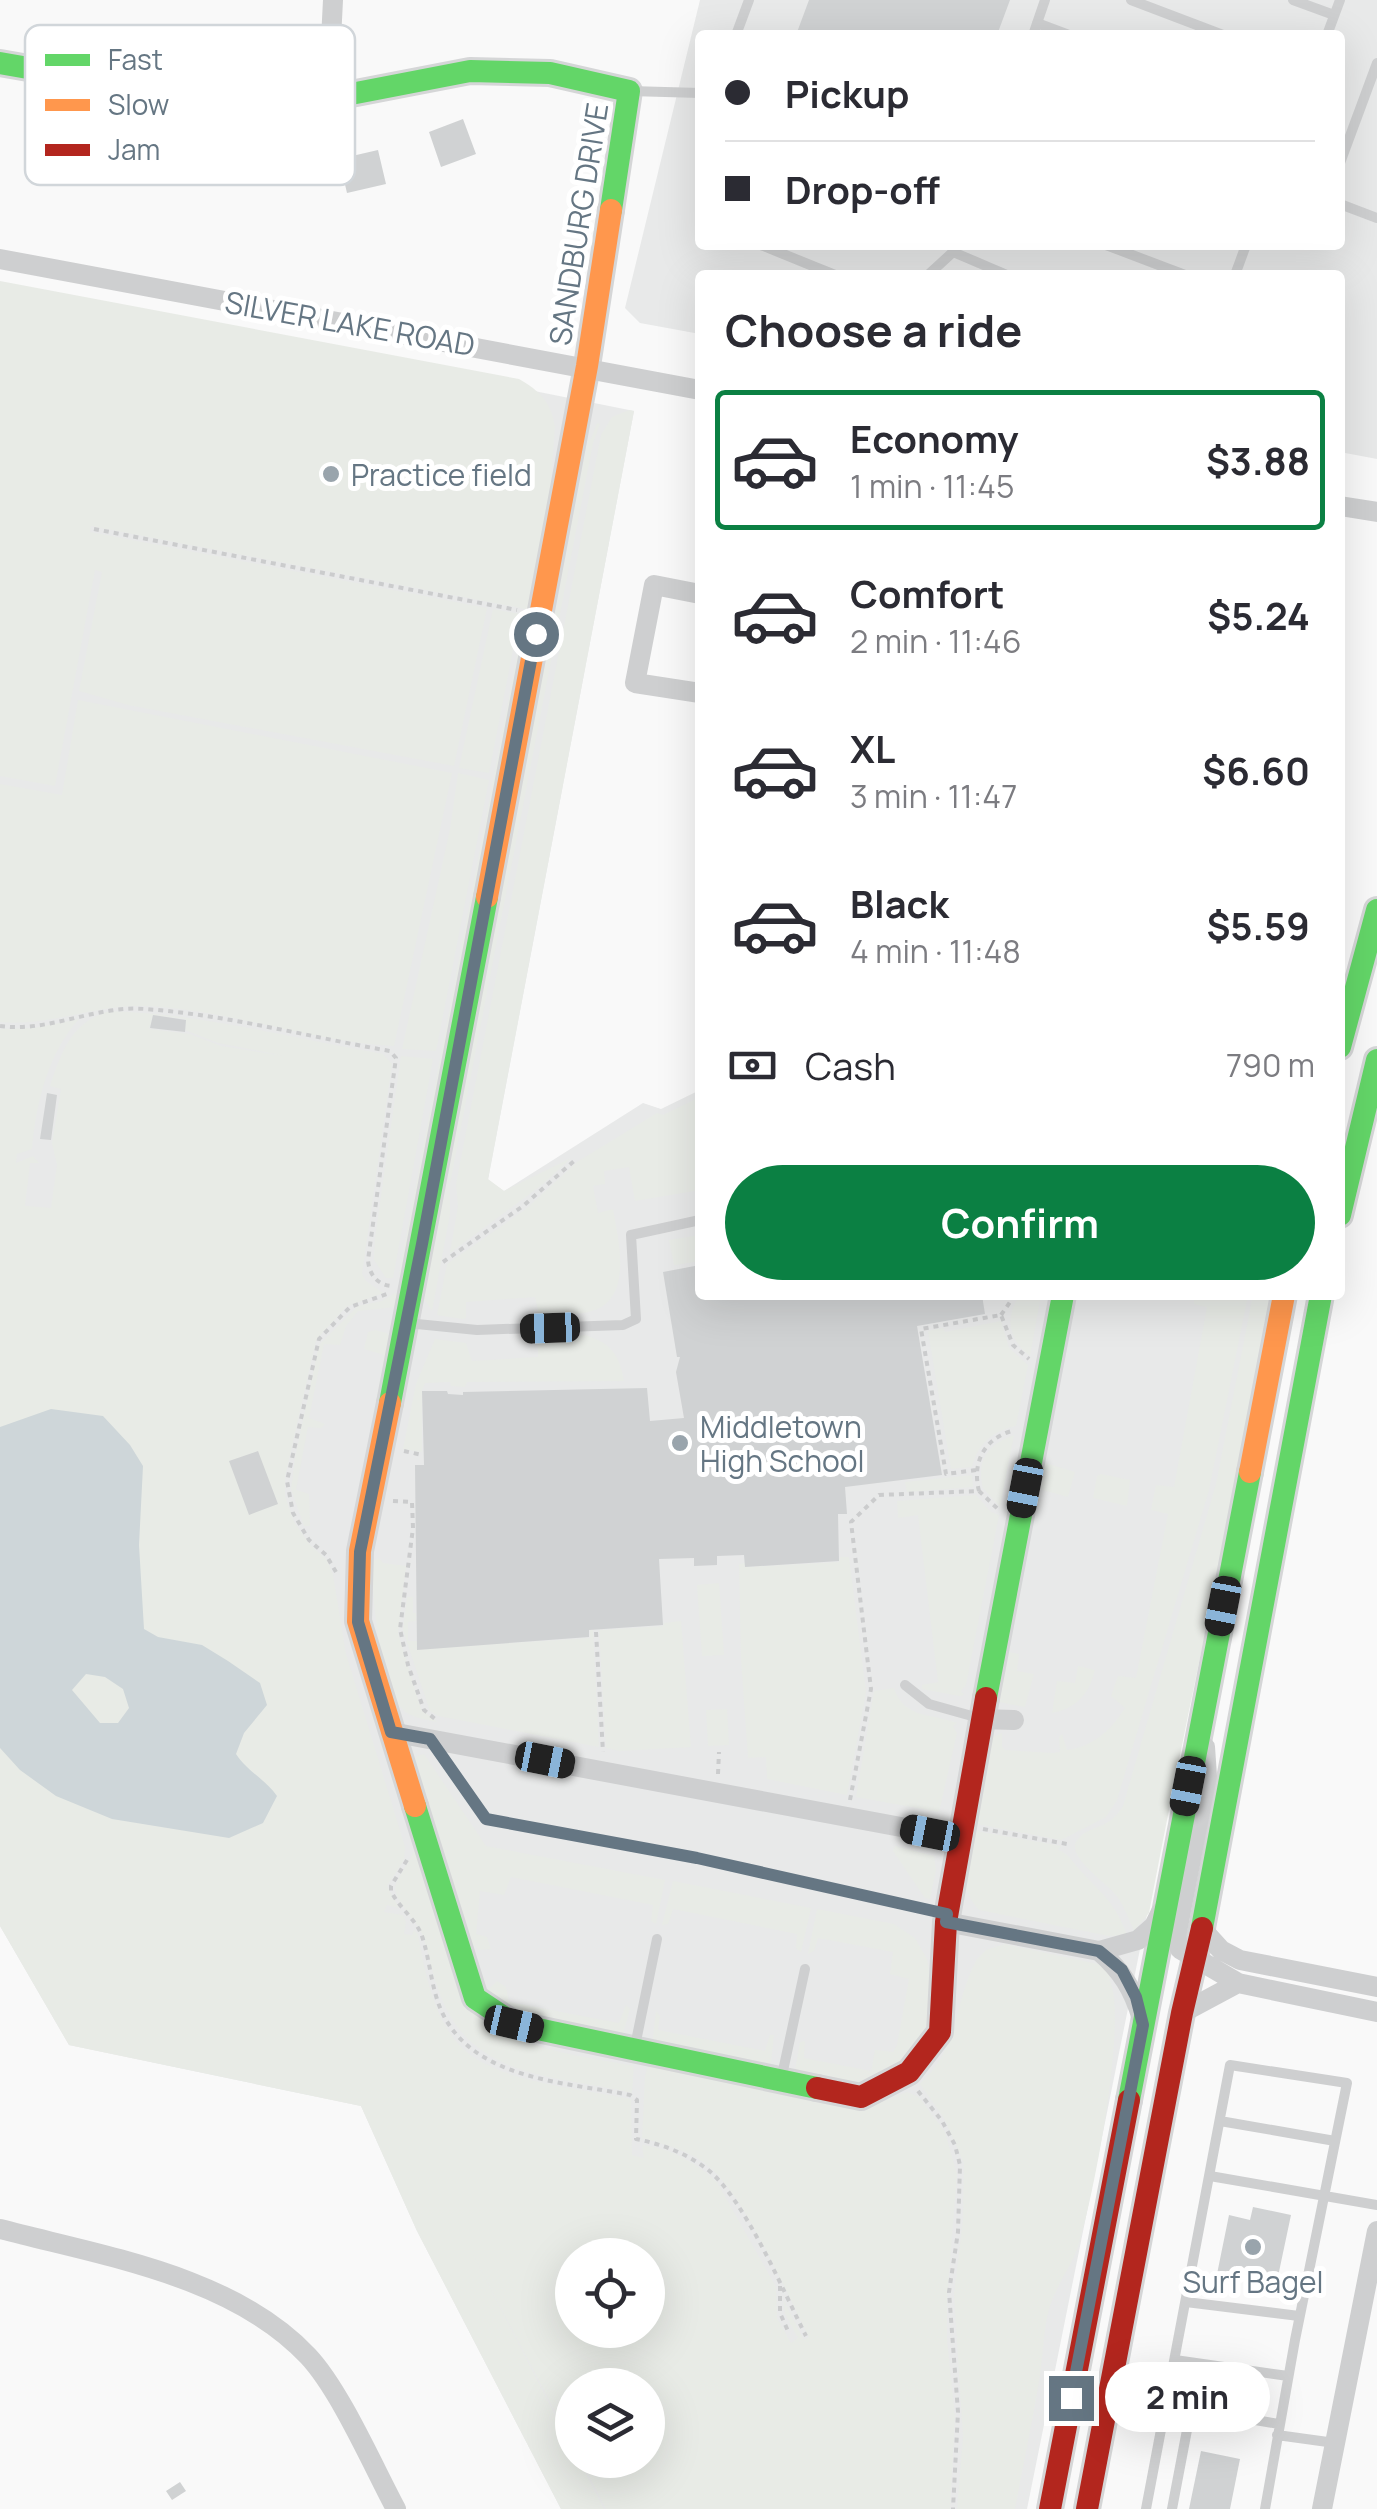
<!DOCTYPE html>
<html lang="en">
<head>
<meta charset="utf-8">
<style>
	:root { --surface:#fff; --page:#f2f2f3; --text:#2b2b33; --muted:#7c7c81; --line:#e1e1e2; --accent:#0b8043 }
	body { margin:0; font-family:Manrope,sans-serif; background:var(--page); color:var(--text); height:100vh; display:flex; flex-direction:column; font-size:38px; white-space:nowrap }
	* { box-sizing:border-box; margin:0 }
	p { font-size:32px; color:var(--muted) }
	.icon { flex:none; width:55px; height:55px; fill:none; stroke:currentColor; stroke-width:2; stroke-linecap:round; stroke-linejoin:round }
	.map { position:relative; flex:1; overflow:hidden }
	.drawer { position:absolute; left:695px; top:270px; width:650px; height:1030px; display:flex; flex-direction:column; background:var(--surface); border-radius:10px; box-shadow:0 10px 40px #0002 }
	.drawer>* { flex:none }
	.hud { position:absolute; left:695px; top:30px; width:650px; height:220px; border-radius:10px; box-shadow:0 10px 40px #0002; display:grid; align-content:center; height:220px; padding:0 30px; background:var(--surface) }
	.fabs { position:absolute; left:555px; top:2238px; display:grid; gap:20px }
	.fabs a { display:grid; place-items:center; width:110px; height:110px; border-radius:50%; background:var(--surface); box-shadow:0 10px 40px #0002; font-size:50px }
	.end { position:absolute; width:45px; height:45px; margin:-22px; border:12px solid #657683; background:#fff; box-shadow:0 0 0 5px #fff }
	.from { border-radius:50% }
	.bubble { position:absolute; height:70px; border-radius:35px; background:var(--surface); box-shadow:0 10px 40px #0002; font-size:32px; font-weight:700; line-height:70px; text-align:center }
	.car { position:absolute; width:30px; height:60px; margin:-30px -15px; border-radius:12px; box-shadow:0 0 8px 2px #0007; background:linear-gradient(#222 24%,#8ab4d8 0 40%,#222 0 76%,#8ab4d8 0 86%,#222 0) }
	.hud b { display:flex; align-items:center; gap:35px; height:95px; font-size:38px }
	.hud b+b { border-top:2px solid var(--line) }
	.hud i { width:25px; height:25px; background:var(--text) }
	ul { padding:0; list-style:none }
	li { display:flex; align-items:center; gap:30px; height:140px; margin:0 20px 15px; padding:0 10px; border:5px solid transparent; border-radius:10px }
	li div { flex:1 }
	li b { display:block; font-size:38px }
	li em { font-style:normal; font-weight:700 }
	li.active { border-color:var(--accent) }
	li>.icon { width:90px; height:90px; stroke-width:1.5 }
	h2 { padding:0 30px; font-size:45px; line-height:120px }
	.pay { display:flex; align-items:center; gap:25px; height:110px; padding:0 30px; font-size:38px }
	.pay p { margin-inline-start:auto }
	.action { display:flex; gap:20px; margin-top:auto; padding:20px 30px }
	.action a { flex:1; height:115px; border-radius:60px; background:var(--accent); color:#fff; font-size:40px; font-weight:700; line-height:115px; text-align:center }
	.map>svg:first-child { display:block }
	.built { fill:#e8e9e9; fill-rule:evenodd }
	.green { fill:#e8ebe6; fill-rule:evenodd }
	.water { fill:#ced6d9; fill-rule:evenodd }
	.building { fill:#d0d2d3 }
	.lines { fill:none; stroke-linecap:round; stroke-linejoin:round }
	.fast-casing { stroke:#d5d6d7; stroke-width:28 }
	.slow-casing { stroke:#d5d6d7; stroke-width:28 }
	.jam-casing { stroke:#d5d6d7; stroke-width:28 }
	.path { stroke:#cbcccd; stroke-width:4; stroke-dasharray:5 5; stroke-linecap:butt }
	.lane { stroke:#cecfd0; stroke-width:10 }
	.street { stroke:#cecfd0; stroke-width:20 }
	.fast { stroke:#63d668; stroke-width:22 }
	.slow { stroke:#ff974d; stroke-width:22 }
	.jam { stroke:#b3261e; stroke-width:22 }
	.route { stroke:#657683; stroke-width:12 }
	.poi-dot { fill:#99a4ac; stroke:#fff; stroke-width:4 }
	.labels { text-anchor:middle; dominant-baseline:central; stroke-width:10; stroke-linejoin:round; paint-order:stroke }
	.street-label { font-size:30px; fill:#657683; stroke:#fff }
	.poi-label { font-size:30px; fill:#657683; stroke:#fff; text-anchor:start }
	.key { fill:#fff; stroke:#d1d6da; stroke-width:2.5 }
	.key-label { font-size:28px; fill:#657683 }
</style>
</head>
<body>
<div class="map">
<svg width="1377" height="2509" viewBox="0 0 1377 2509">
	<rect width="100%" height="100%" fill="#f9f9f9"/>
	<path class="built" d="M700,0H1377V459L1340,452V275H700V334L640,323L625,308ZM700,35H1340V245H700Z
		M0,284L634,411L488,1180L504,1191L643,1103L661,1109L700,1090V1295H1272L1027,2509H561L417,2231L361,2106L69,2045L0,1926ZM572,2255H648V2330H572ZM572,2385H648V2460H572Z"/>
	<path class="green" d="M0,281L519,379C540,391 551,402 555,427L547,527L403,1275L399,1274L526,609L91,526L90,532L487,608L454,766L128,705L79,691L102,572L95,570L55,786L0,776Z
		M629,410L634,411L488,1179L504,1191L571,1158L543,1184L450,1253L458,1206L456,1184L601,435L612,417Z
		M597,423L600,424L593,443L450,1184V1214L432,1311L425,1300L424,1291L588,439H591Z
		M493,609L520,614L489,773L459,768Z
		M78,700L452,773L394,1046C309,1042 229,1009 144,1006C95,1004 49,1027 0,1022V784L62,795Z
		M458,773L489,780L436,1051L402,1049L450,829Z
		M110,1011C203,1014 292,1038 383,1054L392,1064L362,1274L366,1281L383,1293L346,1307L316,1340L285,1477V1496L294,1522L310,1545L327,1560L333,1575L346,1654L405,1847L404,1860L387,1886L399,1908L387,1905L384,1912L403,1915L406,1922L404,1934L412,1935L414,1930L418,1934C425,1973 435,2027 468,2053C505,2083 584,2089 631,2099L632,2155L644,2158L642,2145C671,2148 696,2163 717,2182L776,2287L777,2318L791,2343L798,2338L785,2314L783,2299L804,2340L809,2337C786,2292 744,2193 706,2164C688,2150 664,2144 642,2138L645,2076L648,2066L870,2106L907,2092L919,2097L945,2132L957,2174L947,2299V2340L955,2417L950,2509H606L581,2460H648V2385H572V2444L469,2247L572,2448V2460H579L604,2509H561L417,2231L361,2106L69,2045L0,1926V1029L34,1028L79,1019C48,1053 36,1103 32,1149L17,1154L16,1163L33,1156L39,1163H30L25,1206L51,1208L57,1165L52,1143L61,1089L50,1086C62,1051 71,1022 110,1011ZM153,1015L186,1019L185,1030L218,1043L285,1056L221,1046L190,1034L149,1029ZM572,2255H648V2330H572Z
		M401,1056L433,1059L393,1278H386L374,1260L375,1238Z
		M700,1097V1190L635,1201L629,1167L604,1171L605,1184L593,1186L598,1213L613,1209C618,1238 633,1296 595,1310C578,1316 557,1314 539,1315L535,1297L466,1302V1318L463,1319L437,1315L447,1264L526,1209L577,1162L657,1113L663,1115Z
		M700,1235V1261L674,1265L669,1240Z
		M395,1293L399,1297L395,1307L358,1311L346,1326L340,1345L324,1344L309,1418L325,1424L321,1428L308,1427L296,1490L309,1494L310,1526H304L291,1489L295,1458L319,1345L358,1306L382,1301Z
		M1020,1295H1041L1030,1356C1009,1340 1004,1317 1020,1295Z
		M1194,1295H1248L1209,1490L1117,1800L1106,1817L1061,1840L972,1823L991,1738L1002,1733V1747L1005,1750L1053,1753L1060,1752L1059,1737L1062,1734L1067,1750C1093,1747 1111,1730 1125,1708L1111,1696L1118,1676L1136,1678L1168,1514L1151,1510L1156,1485L1174,1487L1207,1307L1194,1304Z
		M1253,1295H1275C1234,1501 1188,1706 1149,1913L1134,1931C1129,1919 1124,1906 1116,1895C1107,1883 1063,1855 1078,1839C1091,1824 1108,1831 1123,1806L1216,1484Z
		M1001,1321L1009,1348L1028,1365L1016,1426C992,1431 978,1444 972,1467L951,1469L928,1331L943,1328L945,1332Z
		M375,1330L387,1333L391,1338L361,1488L384,1355L364,1349L368,1332Z
		M585,1335C611,1343 619,1354 624,1381L467,1382L465,1387L451,1386L450,1382L425,1383L422,1391V1452L403,1449L416,1384L435,1339L466,1343L472,1361L538,1357V1343L543,1339Z
		M1014,1435L1000,1507L983,1488C976,1461 988,1444 1014,1435Z
		M1042,1462L1075,1472L1068,1497L1032,1487Z
		M1101,1474L1130,1480L1127,1506L1093,1498L1097,1476Z
		M972,1475L973,1487L907,1492L905,1482Z
		M976,1495L991,1512L999,1515L966,1685L961,1691L964,1695L959,1696L922,1689V1685L938,1682L918,1515L898,1518L897,1501Z
		M840,1557H849L866,1692L847,1795L767,1779L766,1757L748,1758L741,1659L739,1564L745,1563L746,1567L839,1562Z
		M379,1558L383,1563L406,1566L398,1633L421,1709L437,1722C428,1720 415,1718 407,1713C380,1693 371,1594 373,1561Z
		M719,1583L724,1655L702,1656L697,1585Z
		M407,1597H413V1613H416V1621L408,1622V1641H417L418,1649L590,1638V1630H593L599,1747L438,1716L430,1711L403,1630Z
		M681,1621L691,1747L620,1751L606,1748L599,1630L663,1626L664,1623Z
		M1003,1651L1019,1654L1017,1671L1034,1674L1025,1707L999,1702Z
		M1078,1666L1095,1670C1089,1694 1077,1708 1052,1713L1057,1681L1075,1683Z
		M894,1688C904,1719 931,1713 957,1723L953,1726L957,1733L939,1812L856,1797L874,1691Z
		M727,1709L729,1745L708,1746L706,1710Z
		M424,1754L486,1846L665,1880L656,1924L651,1921L653,1905L511,1877L504,1895L480,1891L476,1934L487,1937L491,1949L479,1950L472,1944L415,1760L417,1756Z
		M970,1830L1061,1846L1058,1850C1068,1853 1072,1861 1080,1870C1102,1895 1114,1900 1127,1935L1109,1936L979,1910C956,1884 966,1862 970,1830Z
		M895,1846L934,1856L936,1870L930,1899L925,1898L893,1851Z
		M414,1851L419,1852L477,2013C521,2051 579,2055 634,2066L632,2093C563,2076 481,2080 446,2008C435,1986 430,1960 423,1936C418,1920 390,1899 396,1884C401,1872 410,1861 414,1851Z
		M673,1881L811,1908L801,1952L796,1948L797,1934L673,1909L668,1924L662,1925Z
		M817,1909L894,1924L915,1938L927,1959L935,2006L921,2048L866,2083L845,2082L795,2070L800,2042L805,2041L804,2058L871,2071L875,2050L893,2052L897,2045L909,1979L890,1974L893,1952L818,1938L814,1951L808,1954Z
		M1005,1944L1102,1965L1115,1976L1109,1979C1129,2014 1093,2200 1079,2243C1072,2267 1055,2285 1048,2313C1043,2335 1043,2358 1039,2381C1032,2424 1023,2466 1015,2509H957L963,2437L954,2294L963,2220L964,2163L944,2118L920,2084C962,2044 952,2005 977,1959L986,1950Z
		M497,1981L506,1987L509,2002L619,2023L626,2005L630,2009L622,2037C577,2030 518,2030 488,1990Z
		M656,2011L660,2016L658,2030L765,2051L770,2035H774L771,2063L652,2045Z"/>
	<path class="water" d="M51,1409L103,1416L130,1445L143,1466L139,1545L144,1629L158,1637L202,1645L228,1661L260,1683L267,1705L244,1733L236,1754C248,1772 265,1779 277,1796L263,1823L229,1838L112,1819L56,1796L20,1770L0,1748V1427ZM86,1674L105,1677L123,1689L129,1708L118,1723H100L72,1690Z"/>
	<path class="building" d="M809,0H1010L997,35H796Z
		M463,119L476,154L441,167L429,132Z
		M378,150L386,184L347,193L339,159Z
		M153,1015L186,1020L185,1032L150,1028Z
		M47,1093L57,1095L51,1140L40,1139Z
		M700,1265V1295H982L985,1314L917,1326L942,1475L845,1487L847,1514H838L839,1561L745,1567L744,1555L717,1556V1565L694,1566V1558L659,1559L663,1625L589,1630V1637L417,1650L415,1465H424L422,1391H447L448,1394L463,1395V1392L647,1388L650,1421L684,1418L676,1372L680,1357H677L663,1272Z
		M258,1451L278,1504L249,1515L229,1461Z
		M1253,2207L1291,2215L1276,2286L1217,2274L1229,2215L1250,2220Z
		M1201,2451L1240,2459L1230,2509H1189Z
		M180,2482L186,2491L172,2500L166,2491Z"/>
	<g class="lines">
		<defs>
			<path id="fast" d="M0,63L268,110L470,71L550,73L629,91L611,210
				M1340,1047L1377,910
				M1340,1215L1377,1060
				M390,1403L487,897
				M986,1698L1063,1295
				M415,1806L475,1998L514,2024L817,2088
				M1202,1928L1321,1295
				M1129,2100L1250,1472"/>
			<path id="slow" d="M487,897L587,366L611,210
				M390,1403L360,1551L358,1621L415,1806
				M1250,1472L1284,1295"/>
			<path id="jam" d="M817,2088L861,2097L909,2072L940,2032L946,1922L986,1698
				M1050,2509L1129,2100
				M1087,2509L1182,2013L1202,1928"/>
		</defs>
		<use href="#fast" class="fast-casing"/>
		<use href="#slow" class="slow-casing"/>
		<use href="#jam" class="jam-casing"/>
		<path class="path" d="M94,529L517,610
			M0,1026C48,1033 96,1005 145,1009C228,1015 309,1037 390,1051L396,1058L368,1260C369,1274 377,1285 392,1286
			M443,1262L523,1206L574,1161
			M1001,1315L1015,1295
			M404,1451L422,1455
			M976,1470L946,1474L921,1329L1001,1315L1013,1345L1029,1359
			M979,1491C972,1464 983,1439 1012,1431
			M393,1501L412,1502L413,1528L400,1629L408,1665L424,1710L435,1719
			M336,1572L326,1555L309,1540L293,1513L287,1481L319,1339L350,1307L387,1294
			M596,1632L603,1752
			M718,1774L719,1752
			M850,1800L871,1689L851,1522L879,1495L979,1491L1000,1511
			M983,1829L1067,1844
			M407,1860L391,1886V1891C399,1908 416,1919 422,1936C430,1960 431,1987 441,2010C472,2080 565,2082 630,2095L637,2100L636,2139C661,2144 686,2153 707,2169C745,2199 783,2291 806,2336
			M918,2091L942,2121L955,2145L960,2165L958,2232L949,2292L958,2412L953,2509
			M780,2286V2313L788,2331"/>
		<path class="lane" d="M1131,0L1223,35
			M1293,0L1334,15
			M1037,23L1069,35
			M736,35L749,0
			M1033,35L1045,0
			M1327,35L1340,0
			M630,91L700,93
			M1340,163L1377,63
			M1340,204L1377,218
			M761,245L835,275
			M955,245L953,252L1007,275
			M1106,245L1185,275
			M928,275L953,252
			M1235,275L1246,245
			M407,1323L477,1330L623,1325L636,1319L631,1235L700,1220
			M905,1685L929,1704L979,1718
			M432,1743L486,1819L697,1858L946,1914
			M634,2051L657,1939
			M781,2080L805,1969
			M1220,2121L1335,2141
			M1210,2176L1377,2205
			M1186,2302L1299,2316
			M1175,2360L1288,2376
			M1167,2405L1279,2424
			M1277,2435L1335,2443
			M1146,2509L1230,2065L1347,2083L1295,2340L1265,2509
			M1172,2509L1191,2409"/>
		<path class="street" d="M328,99L333,0
			M0,259L700,390
			M1340,506L1377,512
			M700,594L654,585L635,683L700,693
			M980,1719L1014,1720
			M391,1732L960,1838
			M1205,1747L1207,1776L1176,1937L1180,1949L1238,1983
			M946,1922L1099,1951L1138,1940L1154,1926L1161,1912
			M1202,1929L1221,1950L1240,1960L1377,1987
			M1099,1951C1122,1971 1133,1989 1142,2019
			M1182,2013L1238,1983L1377,2012
			M0,2229C103,2256 233,2276 308,2356C340,2390 373,2466 396,2509
			M1322,2509L1377,2231"/>
		<use href="#fast" class="fast"/>
		<use href="#slow" class="slow"/>
		<use href="#jam" class="jam"/>
	</g>
	<g class="lines">
		<path class="route" d="M536,634L422,1244L360,1552L358,1622L391,1732L430,1739L486,1819L697,1858L947,1914L946,1922L1099,1951L1122,1970L1136,1997L1143,2025L1071,2398"/>
	</g>
	<g class="poi-dot">
		<circle cx="331" cy="474" r="10"/>
		<circle cx="680" cy="1443" r="10"/>
		<circle cx="1253" cy="2247" r="10"/>
	</g>
	<g class="labels">
		<g class="street-label">
			<text transform="translate(578 224) rotate(-81)">SANDBURG DRIVE</text>
			<text transform="translate(350 323) rotate(10)">SILVER LAKE ROAD</text>
		</g>
		<g class="poi-label">
			<text x="351" y="474">Practice field</text>
			<text x="700" y="1426">Middletown<tspan x="700" dy="34">High School</tspan></text>
			<text x="1253" y="2281" text-anchor="middle">Surf Bagel</text>
		</g>
	</g>
	<rect x="25" y="25" width="330" height="160" rx="15" class="key"/>
	<rect x="45" y="54" width="45" height="12" fill="#63d668"/>
	<rect x="45" y="99" width="45" height="12" fill="#ff974d"/>
	<rect x="45" y="144" width="45" height="12" fill="#b3261e"/>
	<g class="key-label">
		<text x="108" y="70">Fast</text>
		<text x="108" y="115">Slow</text>
		<text x="108" y="160">Jam</text>
	</g>
</svg>
<div class="fabs">
<a><svg class="icon" aria-label="locate" viewBox="0 0 24 24"><circle cx="12" cy="12" r="6"/><path d="M12 2v4M12 18v4M2 12h4M18 12h4"/></svg></a>
<a><svg class="icon" aria-label="layers" viewBox="0 0 24 24"><path d="M12 4l9 5-9 5-9-5zM3 14l9 5 9-5"/></svg></a>
</div>
<i class="end from" style="left:536px;top:634px"></i>
<i class="end" style="left:1071px;top:2398px"></i>
<div class="bubble" style="left:1105px;top:2362px;width:165px">2 min</div>
<i class="car" style="left:550px;top:1328px;rotate:268deg"></i>
<i class="car" style="left:1025px;top:1488px;rotate:191deg"></i>
<i class="car" style="left:1223px;top:1606px;rotate:191deg"></i>
<i class="car" style="left:545px;top:1760px;rotate:101deg"></i>
<i class="car" style="left:1188px;top:1786px;rotate:191deg"></i>
<i class="car" style="left:930px;top:1833px;rotate:281deg"></i>
<i class="car" style="left:514px;top:2024px;rotate:103deg"></i>
<div class="hud">
<b><i class="from"></i>Pickup</b>
<b><i></i>Drop-off</b>
</div>
<section class="drawer">
<h2>Choose a ride</h2>
<ul>
<li class="active"><svg class="icon" aria-label="car" viewBox="0 0 24 24"><path d="M5 17H2v-5l4-1 3-4h7l3 4 3 1v5h-3M9 17h6M6 11h13"/><circle cx="7" cy="17" r="2"/><circle cx="17" cy="17" r="2"/></svg><div><b>Economy</b><p>1 min · 11:45</p></div><em>$3.88</em></li>
<li><svg class="icon" aria-label="car" viewBox="0 0 24 24"><path d="M5 17H2v-5l4-1 3-4h7l3 4 3 1v5h-3M9 17h6M6 11h13"/><circle cx="7" cy="17" r="2"/><circle cx="17" cy="17" r="2"/></svg><div><b>Comfort</b><p>2 min · 11:46</p></div><em>$5.24</em></li>
<li><svg class="icon" aria-label="car" viewBox="0 0 24 24"><path d="M5 17H2v-5l4-1 3-4h7l3 4 3 1v5h-3M9 17h6M6 11h13"/><circle cx="7" cy="17" r="2"/><circle cx="17" cy="17" r="2"/></svg><div><b>XL</b><p>3 min · 11:47</p></div><em>$6.60</em></li>
<li><svg class="icon" aria-label="car" viewBox="0 0 24 24"><path d="M5 17H2v-5l4-1 3-4h7l3 4 3 1v5h-3M9 17h6M6 11h13"/><circle cx="7" cy="17" r="2"/><circle cx="17" cy="17" r="2"/></svg><div><b>Black</b><p>4 min · 11:48</p></div><em>$5.59</em></li>
</ul>
<div class="pay"><svg class="icon" aria-label="cash" viewBox="0 0 24 24"><path d="M3 7h18v10H3z"/><circle cx="12" cy="12" r="2"/></svg>Cash<p>790 m</p></div>
<div class="action"><a>Confirm</a></div>
</section>
</div>
</body>
</html>
